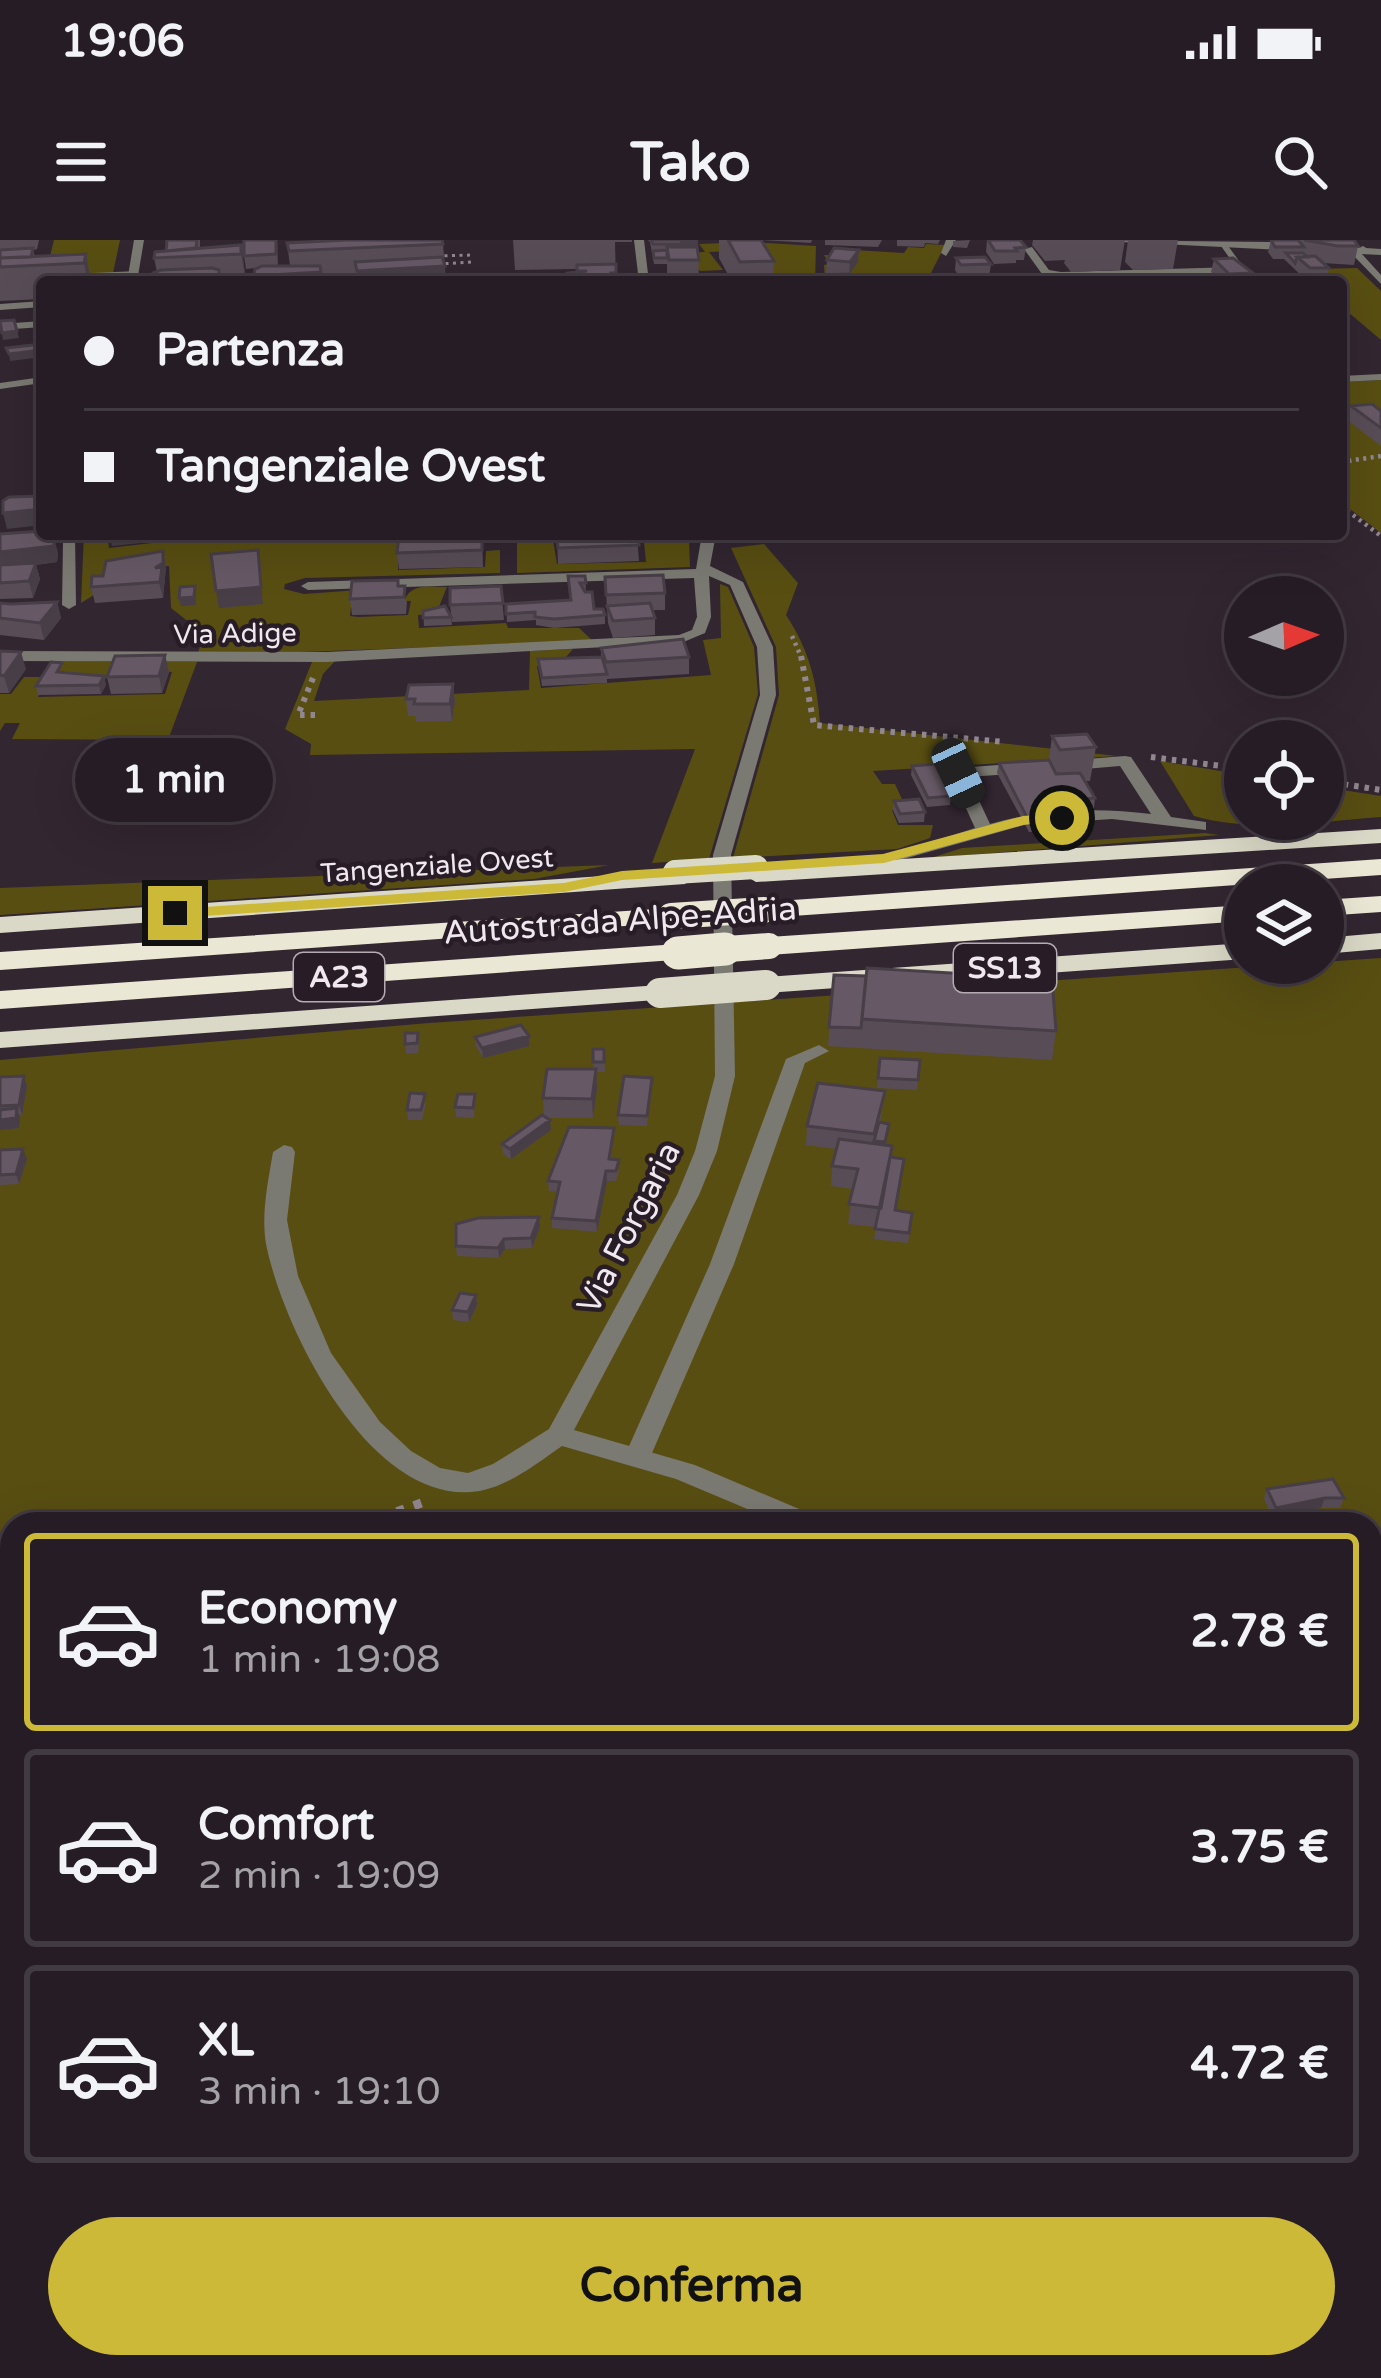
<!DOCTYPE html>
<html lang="it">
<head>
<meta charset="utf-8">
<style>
	:root { --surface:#261c25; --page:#322932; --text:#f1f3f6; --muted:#a4a1a7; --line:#423a42; --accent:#cdb938 }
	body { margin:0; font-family:"Varela Round",sans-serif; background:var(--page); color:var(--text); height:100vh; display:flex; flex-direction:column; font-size:45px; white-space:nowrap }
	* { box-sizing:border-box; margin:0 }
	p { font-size:39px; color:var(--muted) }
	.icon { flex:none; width:66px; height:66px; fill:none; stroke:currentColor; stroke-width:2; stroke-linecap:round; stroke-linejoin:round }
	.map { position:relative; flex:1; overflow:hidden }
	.drawer { position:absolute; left:0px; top:1272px; width:1383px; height:867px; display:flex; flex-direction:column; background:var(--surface); border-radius:36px 36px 0 0; box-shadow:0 12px 48px #0002,0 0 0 3px var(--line) }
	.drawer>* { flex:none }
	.banner { position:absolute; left:36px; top:36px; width:1311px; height:264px; border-radius:12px; box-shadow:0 12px 48px #0002,0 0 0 3px var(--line); display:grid; align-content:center; height:264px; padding:0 48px; background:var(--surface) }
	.needle { width:78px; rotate:88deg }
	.controls { position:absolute; left:1224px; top:336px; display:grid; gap:24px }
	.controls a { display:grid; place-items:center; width:120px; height:120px; border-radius:50%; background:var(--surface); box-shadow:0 12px 48px #0002,0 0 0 3px var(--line); font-size:60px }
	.end { position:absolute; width:54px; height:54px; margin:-27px; border:15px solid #cdb938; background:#111; box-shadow:0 0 0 6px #111 }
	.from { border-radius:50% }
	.bubble { position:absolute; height:84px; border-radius:42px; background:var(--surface); box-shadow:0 12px 48px #0002,0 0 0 3px var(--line); font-size:39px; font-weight:700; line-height:84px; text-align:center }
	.car { position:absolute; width:36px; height:72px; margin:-36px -18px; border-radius:15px; box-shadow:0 0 9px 3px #0007; background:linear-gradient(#222 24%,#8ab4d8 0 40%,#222 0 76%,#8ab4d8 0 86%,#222 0) }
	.banner b { display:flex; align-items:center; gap:42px; height:114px; font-size:45px }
	.banner b+b { border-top:3px solid var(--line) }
	.banner i { width:30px; height:30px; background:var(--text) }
	ul { padding:21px 0 0; list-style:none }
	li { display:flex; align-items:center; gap:36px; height:198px; margin:0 24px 18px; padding:0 24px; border:6px solid var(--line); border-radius:12px }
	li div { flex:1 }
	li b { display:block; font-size:45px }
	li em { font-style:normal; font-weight:700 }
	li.on { border-color:var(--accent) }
	li>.icon { width:108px; height:108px; stroke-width:1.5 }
	.action { display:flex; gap:24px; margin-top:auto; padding:24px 48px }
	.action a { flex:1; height:138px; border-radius:72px; background:var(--accent); color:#111; font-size:48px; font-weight:700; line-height:138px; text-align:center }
	.status { display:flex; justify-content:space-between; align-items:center; height:84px; padding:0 60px; background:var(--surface); direction:ltr }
	.status svg { height:33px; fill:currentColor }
	header { display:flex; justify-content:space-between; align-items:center; height:156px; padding:0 48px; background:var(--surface); font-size:54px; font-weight:700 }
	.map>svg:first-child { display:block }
	.green { fill:#584e12; fill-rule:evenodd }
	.forest { fill:#6b5f12 }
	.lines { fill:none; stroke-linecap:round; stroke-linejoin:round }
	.path-far4 { stroke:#918790; stroke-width:3; stroke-dasharray:3 4.5; stroke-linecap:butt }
	.path-far3 { stroke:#918790; stroke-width:4.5; stroke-dasharray:3 4.5; stroke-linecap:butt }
	.path-far2 { stroke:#918790; stroke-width:6; stroke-dasharray:4.5 6; stroke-linecap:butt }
	.path-far1 { stroke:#918790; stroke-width:9; stroke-dasharray:8 10; stroke-linecap:butt }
	.path { stroke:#918790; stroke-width:10; stroke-dasharray:9 14; stroke-linecap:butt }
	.service { fill:#7a7972; fill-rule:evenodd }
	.minor { fill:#7a7972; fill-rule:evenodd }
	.tertiary { fill:#7a7972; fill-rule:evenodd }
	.trunk { fill:#dad8c6; fill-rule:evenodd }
	.motorway { fill:#eae7d4; fill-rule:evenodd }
	.trunk-bridge-far1 { stroke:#dad8c6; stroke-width:24 }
	.trunk-bridge { stroke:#dad8c6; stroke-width:30 }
	.motorway-bridge-far1 { stroke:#eae7d4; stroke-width:26 }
	.motorway-bridge { stroke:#eae7d4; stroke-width:33 }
	.wall { fill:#584d57 }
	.shaded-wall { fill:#473e47 }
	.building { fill:#665965; stroke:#473e47; stroke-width:3 }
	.route { fill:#cdb938 }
	.labels { text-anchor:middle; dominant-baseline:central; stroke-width:9; stroke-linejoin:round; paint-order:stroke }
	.far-street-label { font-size:27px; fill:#f0e8ef; stroke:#281d27 }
	.shield { fill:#281d27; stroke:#b4abb3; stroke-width:3 }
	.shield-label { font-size:30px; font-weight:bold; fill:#f0e8ef }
	.street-label { font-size:33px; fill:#f0e8ef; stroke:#281d27 }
</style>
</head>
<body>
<div class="status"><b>19:06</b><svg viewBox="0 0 49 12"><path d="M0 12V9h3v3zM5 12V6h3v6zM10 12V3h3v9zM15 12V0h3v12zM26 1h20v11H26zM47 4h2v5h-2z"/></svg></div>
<header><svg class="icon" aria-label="menu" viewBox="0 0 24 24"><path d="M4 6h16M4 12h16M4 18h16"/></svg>Tako<svg class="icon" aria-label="search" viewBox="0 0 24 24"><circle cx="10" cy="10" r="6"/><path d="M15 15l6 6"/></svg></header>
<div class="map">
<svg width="1381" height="2138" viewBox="0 0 1381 2138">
	<rect width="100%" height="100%" fill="#322631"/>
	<path class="green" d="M54,0H120L113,33L45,37Z
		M752,2L816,6L815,42H776L756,10L709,12L723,30L700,31L683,13L705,12L699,4Z
		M926,4L945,5L928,39L825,42L824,25L829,24L824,15H851L854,10L904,13L908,7L924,8Z
		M1357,28L1381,51V100L1341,66V42H1312L1327,41L1313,29Z
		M1381,140V293L1341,262V142Z
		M84,294H107L109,308L161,302V294H536V300H553L557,324L646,322L644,302L689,300L690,327L517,333V301L399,306L398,330L485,327L486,311L500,310V333L305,338L285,344L284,349L304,354L386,348L352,357L350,376L358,377L408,375L411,361H404C411,343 430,347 447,347L436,374L418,375L419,388L506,383L508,388H579L593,401L197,416L204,394L171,368L169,326L137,328L81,363Z
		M764,304L798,343L786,375C809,410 817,441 820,483L1117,516L873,531L882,544H895L906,568L892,570L898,585H933L930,598L897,609L733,618L779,455L776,407L731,308Z
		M720,344L728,347L754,407L758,454L709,619L652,623L695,509L310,515L311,504L285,489L312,422L336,420L323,434L314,461L529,450L530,411L573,409L560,424L537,426L541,448L711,435L703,400L721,398Z
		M60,421L197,422L168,500L12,499L20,483H5L0,491V454H11L24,437H48L38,457L165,454L172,432C159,431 136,428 123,432C96,440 98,448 61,440L65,431H53Z
		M1160,521L1245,535V579H1323V547L1381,556V577C1321,581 1253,593 1194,576Z
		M1205,593L1219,595L931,618L962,608Z
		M609,625L534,639L0,675V648Z
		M1381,718V2138H0V820L429,783ZM12,1284H1371V2127H12Z"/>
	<path class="forest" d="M1371,1482H1381V1643L1371,1637Z
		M12,1637V1897L0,1901V1641Z
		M17,2127H231L227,2138H11Z
		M445,2127H744L741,2138H428Z"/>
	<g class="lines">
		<path class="path-far4" d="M437,16L473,15
			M438,24L473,22"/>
		<path class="path-far3" d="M1341,222L1381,216
			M1341,266L1381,296
			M792,396L802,419"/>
		<path class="path-far2" d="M801,416L814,485L1005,502
			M313,438L298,475H315
			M1151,517L1245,529
			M1323,541L1381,550"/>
		<path class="path-far1" d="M363,1284L424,1262
			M0,1354L12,1352"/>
		<path class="path" d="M1371,1951L1381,1955
			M499,2138L505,2127"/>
		<path class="service" d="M946,0H956L946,16L941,13Z
			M1226,3L1247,32L1061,38L1042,34L1024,9L1032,7L1049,30L1061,32L1236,27L1221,6Z
			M138,31L134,36L0,43V37Z
			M42,61V67L0,70V64Z
			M42,81V87L0,90V84Z
			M1381,134V140L1341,142V136Z
			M1125,516L1131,517L1171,577L1206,582V590L1112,579L1024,585L900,620L891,615L975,588L950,533L958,528L1026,523L1034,528L1026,533L968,537L990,584C1043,569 1098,567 1151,574L1120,526L1061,531L1053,526L1061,521Z
			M819,805L829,811L805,823L734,1024L652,1213L648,1220H630L626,1213L710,1024L786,819Z"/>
		<path class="minor" d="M134,0H144L137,42H127Z
			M634,0H644L649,42H639Z
			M1363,6L1368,9L1361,13L1381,35V44L1350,12Z
			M42,137V143L0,149V143Z
			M75,294L76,365L69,369L62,365L63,301L0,305V297Z
			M702,294H716L710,326L743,342L773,407L776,455L731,615L735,836L717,911L699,955L574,1190L695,1225L818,1277L821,1284H783L676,1239L562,1206C536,1224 504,1250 471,1252C368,1260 283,1089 266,1004C261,973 268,942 273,912L284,905L292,907L295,912L287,980L298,1036L331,1113L380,1182L411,1211L440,1228L468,1233L493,1224L549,1189L677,955L695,911L715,836L713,615L760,455L757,407L730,345L709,336L711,377L705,393L681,403L327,422L0,421V411L327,412L679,395L692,390L697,377L694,338L308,350L301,346L308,342L696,329Z
			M1371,1431H1381V1455H1371Z"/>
		<path class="tertiary" d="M1081,0L1271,2L1381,9V15Z"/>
		<path class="trunk" d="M1381,589V603L756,642L744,635L756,628Z
			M676,631L685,634L689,639L685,644L0,693V677Z
			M1381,693V709L1323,714V698Z
			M1245,703V719L766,753L753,745L766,737Z
			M660,745L674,753L670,759L0,808V792Z"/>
		<path class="motorway" d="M1381,619V635L764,678L750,670L764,662Z
			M1381,656V672L1323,676V660Z
			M1245,665V681L769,715L755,706L769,697Z
			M671,668L685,676L681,682L0,730V712Z
			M678,704L692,713L688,719L0,769V751Z"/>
		<path class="trunk-bridge-far1" d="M675,632L756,627"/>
		<path class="trunk-bridge" d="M660,753L766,745"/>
		<path class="motorway-bridge-far1" d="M671,676L764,670
			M686,712L769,706"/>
		<path class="motorway-bridge" d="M678,713L725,709"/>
	</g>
	<path class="wall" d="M0,0H39L37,9L33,10L35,17L86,14L91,42H42V62L41,59L0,61Z
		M167,0H200V8L241,5L246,42H153L157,32L154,18L166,11Z
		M277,0L278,26H290L287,3L443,4L446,42H255L256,28L246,29L244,16Z
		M513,0H632V2H615L616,42H567L576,32V29L515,30Z
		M648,0H698L699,42H667V24H654L650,2Z
		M719,0H812L811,3L762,0L774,21L773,42H732L719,18Z
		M825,0H882L878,7L825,5Z
		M897,0H940L938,4L925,3L924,7L897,6Z
		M970,0L967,8L953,7V1Z
		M987,0L1026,7L1024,20H1016V23L994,24L986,12Z
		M1033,0H1125L1120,30L1071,32L1064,23L1065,20L1045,21L1032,5Z
		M1128,0H1178L1173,29L1133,30L1125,22Z
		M1271,0H1354L1358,6L1354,25L1323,23L1329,28L1326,41H1307L1284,19H1273L1268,12Z
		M956,18L991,24L989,37L960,38L955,30Z
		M1214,19L1253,33L1251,42H1222L1211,32Z
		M827,20L858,22L849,35L853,42H811V35L842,34L826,33Z
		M1351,166L1381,171V206L1347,180Z
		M0,294L44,298L58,313L57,322L36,325L40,339L33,358L0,359Z
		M482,294L483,327L399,329L397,313Z
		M544,294H637L639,321L558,324L557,298L545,299Z
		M163,311L166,327L163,358L95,363L91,347L103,336Z
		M585,336L586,351L594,369L605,375V384L554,388L536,385V380L507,382L506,364L571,360Z
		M605,337L665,353V370H652L655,378V395L613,398L608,383Z
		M398,346L407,362L406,374L352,375L350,359Z
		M501,346L504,380L452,382L450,365Z
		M57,362L61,378L44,400L0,395V363L11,364Z
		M423,371L451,377L452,385L424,386Z
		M601,408L689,417V434L607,439V443L542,446L538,419L601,417Z
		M0,411L26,429L9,453H0Z
		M165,415L169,432L162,453L111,454L107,437Z
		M65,431L104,436L106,445L101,454L38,455L36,446Z
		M453,444L455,462L452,481L416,482L415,476H408L406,459Z
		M1052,496L1096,507L1090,541H1085L1095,558L1094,568L1065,570L1070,580L1069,589L1029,592L997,533L999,523L1049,520Z
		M912,526L951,556L950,565L927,567L911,535Z
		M894,561L925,572L924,582L899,583L893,570Z
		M834,735L1056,791L1052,820L828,806Z
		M405,793L419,802L418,813L406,814Z
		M529,796V806L483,818L476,806L475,797Z
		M593,809H604L605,832H596L597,849L593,878H546L551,890L511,919L503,914L502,904L544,877L543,858L594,829Z
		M920,820L917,850L877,848L878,838Z
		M24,836L27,846L22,875H19V888L0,890V837Z
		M652,838L647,886L619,885L618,875Z
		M885,851L880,883L889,884L886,906L890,917L896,970L912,973L908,1003L874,999L876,987L848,984L853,949L831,946L832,926L836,909L806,905L807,886Z
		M475,854L474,878L456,877L455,867Z
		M426,863L422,880H408L407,870Z
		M614,888L611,920L619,930L616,941H607L597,992L552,988V978L557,952L549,951L548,941Z
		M0,910L27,919L19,944L0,945Z
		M539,977L540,987L532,1008L505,1009L499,1018L457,1016L456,1006Z
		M476,1055L477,1065L469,1082L453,1080L452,1070Z
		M1267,1249L1344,1258L1340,1268H1321L1273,1278L1264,1259Z"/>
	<path class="shaded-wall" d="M681,0H698V9L682,12Z
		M241,5L246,37V42L241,14Z
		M859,10L858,22L849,35L850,22Z
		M86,14L91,42H88L84,23Z
		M445,26L446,42H358L357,31Z
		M17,91L19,98L3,100L2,93Z
		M42,110V117L10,121L9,114Z
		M42,269V285L7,289L3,273Z
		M42,292L46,307L54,297L58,313L57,322L36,325L40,339L33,358L29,341L0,329V312L41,298Z
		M109,294H158L159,301L112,306Z
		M258,310L263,364L219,368L216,351Z
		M163,311L166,327L163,358L155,328Z
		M195,346L196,365L181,366L179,358Z
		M57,362L61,378L44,400L40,383Z
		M21,412L26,429L9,453L4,436Z
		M165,415L169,432L162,453L159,436Z
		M104,436L106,445L101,454L99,445Z
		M453,444L455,462L452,481L450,464Z
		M529,796V806L483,818L482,808Z
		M596,829L597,849L593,878L592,859Z
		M24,836L27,846L22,875L19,865Z
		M17,868L20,878L19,888L0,890V880Z
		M550,880L551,890L511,919L510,909Z
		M23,909L27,919L19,944L16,934Z
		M606,931L607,941L597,992L596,981Z
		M539,977L540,987L532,1008L531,998Z
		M504,999L505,1009L499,1018L498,1008Z
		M476,1055L477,1065L469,1082L468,1072Z
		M1325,1258L1321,1268L1273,1278L1276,1268Z"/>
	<path class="building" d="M167,0H197L196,8L166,11Z
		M244,0H276V14L244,16Z
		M347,0H442L443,4L289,11L287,3Z
		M651,0H681L682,4H653Z
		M728,0H761L774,21L740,22Z
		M988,0H1020L1026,7L1015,8L1017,11H995Z
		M1271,0H1298L1304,7H1275Z
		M1304,0H1354L1358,6H1338Z
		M241,5V14L154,18L155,12Z
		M667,7H697L699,20H669Z
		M33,8L31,17L0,18V10Z
		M834,8L859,10L850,22L827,20Z
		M667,10V18H654L653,11Z
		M1286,13H1303L1307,17H1297L1295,23Z
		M86,14L84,23L0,27V18Z
		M1315,16L1329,28H1310L1297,17Z
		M442,17L445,26L357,31L355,22Z
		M985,17L991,24L961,25L956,18Z
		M1233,18L1253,33L1229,34L1214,19Z
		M616,24V33H611L614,42H567V33L587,31H577V25Z
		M262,26H320L321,32L254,36L255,29Z
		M212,28L219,30V38L153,41V33L161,30Z
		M849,34L853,42H814L811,35Z
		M439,35L441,42H408L407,37Z
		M522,36H534V42H522Z
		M379,39L380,42L347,41Z
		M14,80L17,91L2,93L0,81Z
		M42,104V110L9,114L6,108Z
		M1372,164L1381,171V188L1351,166Z
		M42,256V269L3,273V261L9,257Z
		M42,291L41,298L54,297V306L0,312V294Z
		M482,294V310L397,313L399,295Z
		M556,294H637L639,305L558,308Z
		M258,310L261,347L216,351L211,314Z
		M163,311V323L155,328L162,327L160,342L91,347L92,336H103L106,321Z
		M36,323L29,341L0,343V325Z
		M663,335L665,353L606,355L605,337Z
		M568,336H585L586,343H580L585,352H592L594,369H603L605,375L554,379L535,377V372L506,374V364L571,360Z
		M398,340V346H405L404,357L350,359L352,341Z
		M195,346L194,357L179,358L180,347Z
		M501,346L503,363L450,365V348Z
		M57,362L40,383L0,378V363L11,364Z
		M650,363L655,378L613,381L607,366Z
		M445,366L451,377L423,378V371Z
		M683,399L689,417L606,422L601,408Z
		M0,411L21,412L4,436L0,435Z
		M165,415L159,436L107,437L115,416Z
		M602,417L607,434L542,438L538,419Z
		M51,422L62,423L57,432L104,436L99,445L36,446Z
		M453,444L450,464H414L415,459H406L409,445Z
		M1087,494L1096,507L1060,510L1052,496Z
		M1049,520L1056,534L1080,533L1095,558L1060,561L1070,580L1030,583L999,523Z
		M935,524L951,556L928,558L912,526Z
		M919,559L925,572L900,574L894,561Z
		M867,728L1052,739L1056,791L862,779Z
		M834,735L866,736L861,788L829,787Z
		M521,785L529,796L482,808L475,797Z
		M405,793H418L417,803L405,804Z
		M593,809H604V822H593Z
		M880,818L920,820L918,840L878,838Z
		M547,829H596L592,859L543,858Z
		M24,836L19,865L0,866V837Z
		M624,836L652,838L647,876L618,875Z
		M818,843L885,851L874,894L807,886Z
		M410,853L425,854L421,870H407Z
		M458,854H475L473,868L455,867Z
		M17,868L16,878L0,880V870Z
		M542,875L550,880L510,909L502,904Z
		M879,882L889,884L885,902L874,901Z
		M569,887L614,888L609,919L619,920L616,931H606L596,981L552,978L560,942L548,941Z
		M839,899L892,906L881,968L849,964L858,929L832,926Z
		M23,909L16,934L0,935V910Z
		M890,917L904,919L895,970L912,973L909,993L875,989Z
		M539,977L531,998L504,999L498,1008L456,1006V984L478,978Z
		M460,1053L476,1055L468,1072L452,1070Z
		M1333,1239L1344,1258H1325L1276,1268L1267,1249Z"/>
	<path class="route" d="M1062,573L1067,580L1023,585L884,623L622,640L564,652L175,678L168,673L175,669L564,643L622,631L883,614L1023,576Z"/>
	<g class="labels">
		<g class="far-street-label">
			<text transform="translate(235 394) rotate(-1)">Via Adige</text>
			<text transform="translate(437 626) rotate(-4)">Tangenziale Ovest</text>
		</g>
		<g class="shield">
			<rect x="954" y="704" width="102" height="48" rx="9"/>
			<rect x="294" y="713" width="90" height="48" rx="9"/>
		</g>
		<g class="shield-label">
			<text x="1005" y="728">SS13</text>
			<text x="339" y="737">A23</text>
		</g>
		<g class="street-label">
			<text transform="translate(620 681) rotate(-4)">Autostrada Alpe-Adria</text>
			<text transform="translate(629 988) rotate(-63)">Via Forgaria</text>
		</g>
	</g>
</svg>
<div class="controls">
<a><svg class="needle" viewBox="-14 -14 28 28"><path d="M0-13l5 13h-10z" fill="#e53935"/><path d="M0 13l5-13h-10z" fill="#a4a1a7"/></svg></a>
<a><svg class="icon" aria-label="locate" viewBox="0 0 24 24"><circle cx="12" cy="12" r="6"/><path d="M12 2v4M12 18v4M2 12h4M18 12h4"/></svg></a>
<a><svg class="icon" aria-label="layers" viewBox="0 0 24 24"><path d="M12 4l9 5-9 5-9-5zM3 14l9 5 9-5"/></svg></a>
</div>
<i class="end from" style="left:1062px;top:578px"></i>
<i class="end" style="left:175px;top:673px"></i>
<div class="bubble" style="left:75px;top:498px;width:198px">1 min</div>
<i class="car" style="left:958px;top:533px;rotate:155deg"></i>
<div class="banner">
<b><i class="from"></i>Partenza</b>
<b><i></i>Tangenziale Ovest</b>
</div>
<section class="drawer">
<ul>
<li class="on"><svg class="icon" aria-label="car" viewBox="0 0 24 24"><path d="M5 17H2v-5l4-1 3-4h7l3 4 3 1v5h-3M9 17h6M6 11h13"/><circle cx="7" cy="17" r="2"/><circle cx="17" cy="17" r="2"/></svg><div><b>Economy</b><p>1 min · 19:08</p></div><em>2.78 €</em></li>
<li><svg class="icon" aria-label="car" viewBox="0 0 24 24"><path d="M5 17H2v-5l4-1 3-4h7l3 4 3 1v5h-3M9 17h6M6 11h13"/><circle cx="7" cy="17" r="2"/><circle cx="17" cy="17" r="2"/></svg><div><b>Comfort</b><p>2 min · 19:09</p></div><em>3.75 €</em></li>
<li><svg class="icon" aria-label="car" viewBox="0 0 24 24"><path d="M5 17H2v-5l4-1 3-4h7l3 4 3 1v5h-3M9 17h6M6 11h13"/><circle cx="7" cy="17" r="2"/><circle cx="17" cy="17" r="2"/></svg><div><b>XL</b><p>3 min · 19:10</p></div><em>4.72 €</em></li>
</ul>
<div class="action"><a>Conferma</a></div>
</section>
</div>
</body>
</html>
